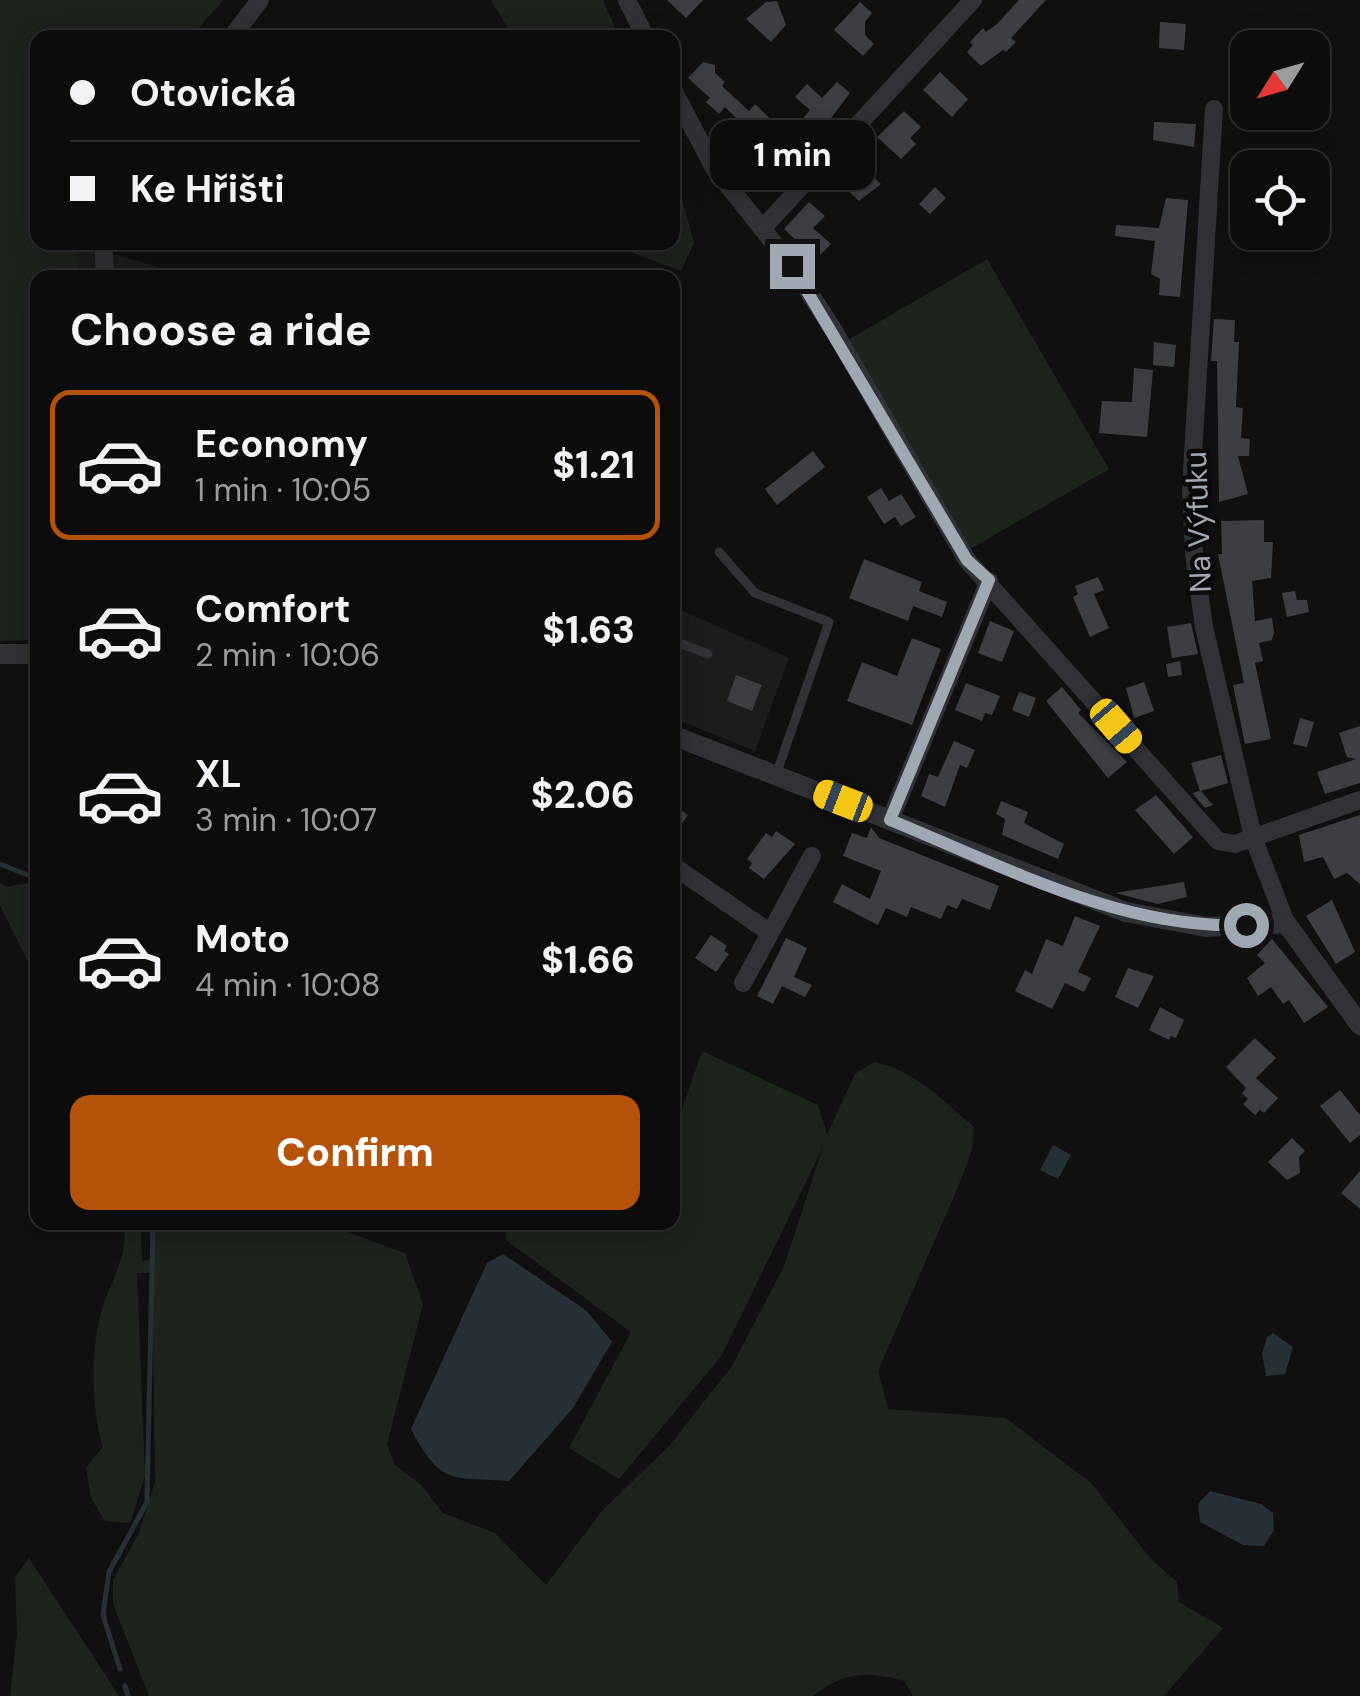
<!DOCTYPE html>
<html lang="en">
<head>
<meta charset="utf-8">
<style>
	:root { --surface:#0c0c0d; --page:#1a1a1b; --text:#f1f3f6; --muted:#9a9b9d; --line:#2c2c2e; --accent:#b45309 }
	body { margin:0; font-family:"DM Sans",sans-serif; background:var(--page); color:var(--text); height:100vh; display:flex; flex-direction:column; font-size:38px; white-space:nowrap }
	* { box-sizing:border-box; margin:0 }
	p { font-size:32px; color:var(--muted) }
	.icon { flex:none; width:55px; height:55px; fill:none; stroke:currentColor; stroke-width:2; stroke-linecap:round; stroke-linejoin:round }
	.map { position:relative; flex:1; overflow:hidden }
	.side { position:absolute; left:30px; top:270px; width:650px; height:960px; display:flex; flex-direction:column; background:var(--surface); border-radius:20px; box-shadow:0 5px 25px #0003,0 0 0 2px var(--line) }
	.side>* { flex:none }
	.banner { position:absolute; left:30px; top:30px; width:650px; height:220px; border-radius:20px; box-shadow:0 5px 25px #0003,0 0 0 2px var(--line); display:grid; align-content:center; height:220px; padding:0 40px; background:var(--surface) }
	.needle { width:65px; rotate:233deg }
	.fabs { position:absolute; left:1230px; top:30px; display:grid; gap:20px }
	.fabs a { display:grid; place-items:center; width:100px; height:100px; border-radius:20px; background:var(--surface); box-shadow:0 5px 25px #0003,0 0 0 2px var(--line); font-size:50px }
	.end { position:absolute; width:45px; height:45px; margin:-22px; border:12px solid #9fa9b4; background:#111; box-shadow:0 0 0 5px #111 }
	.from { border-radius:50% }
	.bubble { position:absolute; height:70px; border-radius:20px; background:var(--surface); box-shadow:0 5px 25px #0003,0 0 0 2px var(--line); font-size:32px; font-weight:800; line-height:70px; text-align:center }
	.car { position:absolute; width:30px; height:60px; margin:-30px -15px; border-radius:12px; box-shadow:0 0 8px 2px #0007; background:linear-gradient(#f5c518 24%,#345 0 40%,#f5c518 0 76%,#345 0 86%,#f5c518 0) }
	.banner b { display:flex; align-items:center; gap:35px; height:95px; font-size:38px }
	.banner b+b { border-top:2px solid var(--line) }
	.banner i { width:25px; height:25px; background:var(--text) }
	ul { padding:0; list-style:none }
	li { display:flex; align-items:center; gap:30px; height:150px; margin:0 20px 15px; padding:0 20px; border:5px solid transparent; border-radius:20px }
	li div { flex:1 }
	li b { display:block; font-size:38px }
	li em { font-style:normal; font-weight:800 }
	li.on { border-color:var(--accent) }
	li>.icon { width:90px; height:90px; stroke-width:1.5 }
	h2 { padding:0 40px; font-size:45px; line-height:120px }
	.button { display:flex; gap:20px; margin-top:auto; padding:20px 40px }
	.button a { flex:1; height:115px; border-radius:20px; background:var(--accent); color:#fff; font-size:40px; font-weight:800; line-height:115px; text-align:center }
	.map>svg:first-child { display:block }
	.built { fill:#1b1c1e }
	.green { fill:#1c241c }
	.water { fill:#253136 }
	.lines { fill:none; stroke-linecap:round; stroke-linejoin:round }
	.stream { stroke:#253136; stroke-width:5 }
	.building { fill:#3b3e42 }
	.service { stroke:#303237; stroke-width:9 }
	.minor { stroke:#303237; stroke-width:18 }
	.tertiary { stroke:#303237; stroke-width:20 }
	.route { stroke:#9fa9b4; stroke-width:12 }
	.labels { text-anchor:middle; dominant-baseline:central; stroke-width:9; stroke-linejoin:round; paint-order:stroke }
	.street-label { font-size:30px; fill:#9fa9b4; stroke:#0b0b0c }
</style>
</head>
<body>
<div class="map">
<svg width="1360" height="1696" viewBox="0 0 1360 1696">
	<rect width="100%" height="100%" fill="#101011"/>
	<path class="built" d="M74,243H75L193,277H82Z
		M672,606L789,658L755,751L673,718Z"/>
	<path class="green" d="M0,0H223L191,37L38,38V242L74,243L82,277L38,278L37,640L0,641Z
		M491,0H603L619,37H513Z
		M673,165L694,243L681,271L633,253L626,243L672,242Z
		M987,259L1109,469L970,549L848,340Z
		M33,882L38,884L37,980L0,905V883L6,887Z
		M702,1051L818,1105L827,1134L855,1074L874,1062C915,1070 943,1101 974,1127L972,1150L958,1187L878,1371L888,1409L1006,1418L1091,1483L1151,1559L1177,1582L1179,1602L1223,1628L1164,1696H913L904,1681C866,1671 846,1671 813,1696H149L113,1604V1580L139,1533L155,1482L152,1273H137L145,1476L130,1523L105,1521L91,1498L86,1468L103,1447C92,1415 91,1356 99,1321C106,1287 129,1260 124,1223H141L142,1261L151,1259L156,1222L322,1223L405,1253L423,1304L387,1445L395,1465L421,1485L443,1513L495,1533L546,1585L602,1511L669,1446L732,1366L784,1266L823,1147L722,1355L619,1479L569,1448L631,1332L506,1240L505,1223L672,1222L673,1135Z
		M29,1558L119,1696H10L17,1634L15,1577Z"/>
	<path class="water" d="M1053,1145L1071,1155L1058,1179L1040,1170Z
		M503,1254L587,1311L612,1342L573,1408L509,1481C454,1477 441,1487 411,1429L487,1263Z
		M1273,1333L1293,1347L1285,1374L1266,1376L1262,1353L1267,1337Z
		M1210,1491L1261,1504L1273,1513L1274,1530L1264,1546L1243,1545L1200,1522L1198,1504Z"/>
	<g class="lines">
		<path class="stream" d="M0,864L38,879
			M120,1669L103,1615L109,1572L147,1502L153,1222
			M125,1686L128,1696"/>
	</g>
	<path class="building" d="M667,0H703L686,18Z
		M1019,0H1046L1011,38L1016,42L1006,52L1003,50L981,66L967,52L973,45L970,42L983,28L986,32L997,24Z
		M777,1L786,25L771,42L746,19L766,2Z
		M860,2L872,13L865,22V35L874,44L863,56L834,30Z
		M1160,22L1186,24L1184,50L1159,48Z
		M703,62L715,65V73L725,82L722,86L749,111L755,104L777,125L766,142L751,143L741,154L727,142L743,125L725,107L719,114L706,102L710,98L688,78Z
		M940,72L968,99L952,117L923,90Z
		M837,82L850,93L816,138L800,122L810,110L795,97L807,84L822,98Z
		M904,111L921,127L910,138L916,144L901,159L877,137Z
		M1154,122L1196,124L1194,147L1153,140Z
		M859,164L881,184L859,201L845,188L850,182L846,178Z
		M935,187L946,198L930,214L919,204Z
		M1166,198L1188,200L1180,297L1159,295L1160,279L1151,274L1155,241L1115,236L1116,225L1159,228Z
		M809,202L825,216L813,228L831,244L816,259L784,229Z
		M1214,319L1235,320L1234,342H1239L1236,407L1243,408L1241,438L1250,439L1249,456H1238L1248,494L1219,502L1217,361H1211Z
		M1154,342L1176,345L1174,367L1153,365Z
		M1134,368L1153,370L1147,437L1099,433L1102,401L1132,402Z
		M813,451L825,467L777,505L765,489Z
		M881,488L889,501L901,494L916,517L901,526L895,517L884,524L867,497Z
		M1264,520V542H1273L1271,578L1252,581L1255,621L1272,618L1274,632L1272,640L1259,643L1263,661L1255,663L1271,739L1245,744L1233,685L1244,683L1218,554H1222L1221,521Z
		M864,559L922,582L919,591L947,602L942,617L913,606L908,621L849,598Z
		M1098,577L1104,590L1094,594L1109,628L1090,637L1073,597L1078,594L1075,586Z
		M1295,591L1297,600H1307L1309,612L1287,617L1282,593Z
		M990,621L1014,631L1002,662L978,653Z
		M1191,623L1198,654L1172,658L1167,627Z
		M912,638L941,649L912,725L847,701L862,662L897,676Z
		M1180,661L1182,675L1168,677L1166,664Z
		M736,675L762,685L752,711L727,701Z
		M1144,682L1154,711L1134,718L1126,688Z
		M966,683L1000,696L992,715L985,713L982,721L955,710Z
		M1062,687L1081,710L1078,713L1127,762L1108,778L1046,701Z
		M1019,692L1036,698L1029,717L1012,710Z
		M1300,718L1314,722L1307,747L1293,744Z
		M1360,726V783L1325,794L1317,772L1356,759L1347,757L1339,733Z
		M954,741L975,750L967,768L960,765L945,807L921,796L929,774L938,777Z
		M1221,755L1228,783L1201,791L1213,805L1205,808L1192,793L1200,791L1191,763Z
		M1156,795L1193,837L1174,854L1135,810Z
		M1001,801L1028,812L1024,823L1064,844L1058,859L1002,835L1005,819L996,814Z
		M672,804L688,815L672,837Z
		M1360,815V884L1347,873L1334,879L1323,857L1304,862L1299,835Z
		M871,827L879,838L999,886L990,910L962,899L957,909L947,905L941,919L911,907L907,917L886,908L878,925L833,902L842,884L870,899L881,871L843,856L852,833L867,838Z
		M776,831L795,844L764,879L749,868L752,863L747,859L766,833L772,837Z
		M1184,882L1187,897L1158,904L1115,893Z
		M1332,900L1355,952L1336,964L1306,916Z
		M1075,916L1100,926L1078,972L1091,978L1084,992L1065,983L1052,1009L1015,991L1025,970L1032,974L1046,939L1063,946Z
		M711,935L727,946L724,951L729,954L716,972L695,958Z
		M786,938L807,948L794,977L812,985L805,997L782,986L773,1004L757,996Z
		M1272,939L1328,1007L1304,1023L1289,1000L1283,1004L1271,987L1258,996L1247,978L1265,963L1257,955Z
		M1128,968L1154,976L1138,1008L1115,997Z
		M1160,1007L1184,1020L1176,1038L1171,1036L1169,1040L1149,1030Z
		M1255,1038L1276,1058L1256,1078L1278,1098L1264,1113L1260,1110L1255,1115L1243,1104L1248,1099L1242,1093L1246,1088L1226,1067Z
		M1340,1090L1360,1115V1135L1350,1143L1320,1106Z
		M1292,1138L1305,1151L1299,1157L1300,1173L1287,1180L1268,1162Z
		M1360,1171V1209L1341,1193Z"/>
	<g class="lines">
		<path class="service" d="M719,552L755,593L829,622L776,775
			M672,640L708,654"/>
		<path class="minor" d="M627,0L646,38
			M231,38L260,0
			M672,88L714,168L792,266L834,331L967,560L1218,841L1235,844L1360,800
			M1214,109L1191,488L1194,554L1204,627L1253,837L1286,923
			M762,229L973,0
			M103,242L105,273
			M890,820L989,581
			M672,865L769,932
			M743,983L812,856"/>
		<path class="tertiary" d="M0,654H38
			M672,735L1126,912L1206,927L1286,923L1360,1025"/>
	</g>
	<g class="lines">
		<path class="route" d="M792,266L967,560L989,580L890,820C1003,866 1122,930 1246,925"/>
	</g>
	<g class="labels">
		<g class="street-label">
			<text transform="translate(1198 522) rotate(-92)">Na Výfuku</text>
		</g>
	</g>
</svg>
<div class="fabs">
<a><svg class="needle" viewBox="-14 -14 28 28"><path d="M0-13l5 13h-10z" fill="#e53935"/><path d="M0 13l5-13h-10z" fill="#9a9b9d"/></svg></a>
<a><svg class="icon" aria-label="locate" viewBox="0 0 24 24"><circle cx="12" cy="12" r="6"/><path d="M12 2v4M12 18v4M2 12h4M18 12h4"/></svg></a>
</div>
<i class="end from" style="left:1246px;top:925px"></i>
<i class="end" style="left:792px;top:266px"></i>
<div class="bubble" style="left:710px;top:120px;width:165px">1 min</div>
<i class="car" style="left:1116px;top:726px;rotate:139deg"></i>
<i class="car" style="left:843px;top:801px;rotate:291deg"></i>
<div class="banner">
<b><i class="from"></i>Otovická</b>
<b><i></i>Ke Hřišti</b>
</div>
<section class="side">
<h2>Choose a ride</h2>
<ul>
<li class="on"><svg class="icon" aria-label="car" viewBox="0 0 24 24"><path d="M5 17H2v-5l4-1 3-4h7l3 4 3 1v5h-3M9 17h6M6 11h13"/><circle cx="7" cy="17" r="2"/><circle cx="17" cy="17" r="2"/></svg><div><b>Economy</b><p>1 min · 10:05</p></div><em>$1.21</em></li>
<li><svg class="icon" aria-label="car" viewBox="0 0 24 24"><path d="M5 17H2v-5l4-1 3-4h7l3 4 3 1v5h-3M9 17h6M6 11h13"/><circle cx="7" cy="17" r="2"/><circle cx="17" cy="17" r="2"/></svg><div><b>Comfort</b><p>2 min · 10:06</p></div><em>$1.63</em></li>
<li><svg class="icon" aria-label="car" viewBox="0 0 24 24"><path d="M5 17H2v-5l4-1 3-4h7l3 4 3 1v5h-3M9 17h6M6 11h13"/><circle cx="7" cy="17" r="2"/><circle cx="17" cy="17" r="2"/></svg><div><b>XL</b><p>3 min · 10:07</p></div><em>$2.06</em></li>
<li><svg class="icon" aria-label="car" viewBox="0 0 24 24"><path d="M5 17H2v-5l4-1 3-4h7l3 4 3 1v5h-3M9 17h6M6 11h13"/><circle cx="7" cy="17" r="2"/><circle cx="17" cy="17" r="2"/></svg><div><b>Moto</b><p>4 min · 10:08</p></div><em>$1.66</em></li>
</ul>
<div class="button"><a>Confirm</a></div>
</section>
</div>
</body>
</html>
